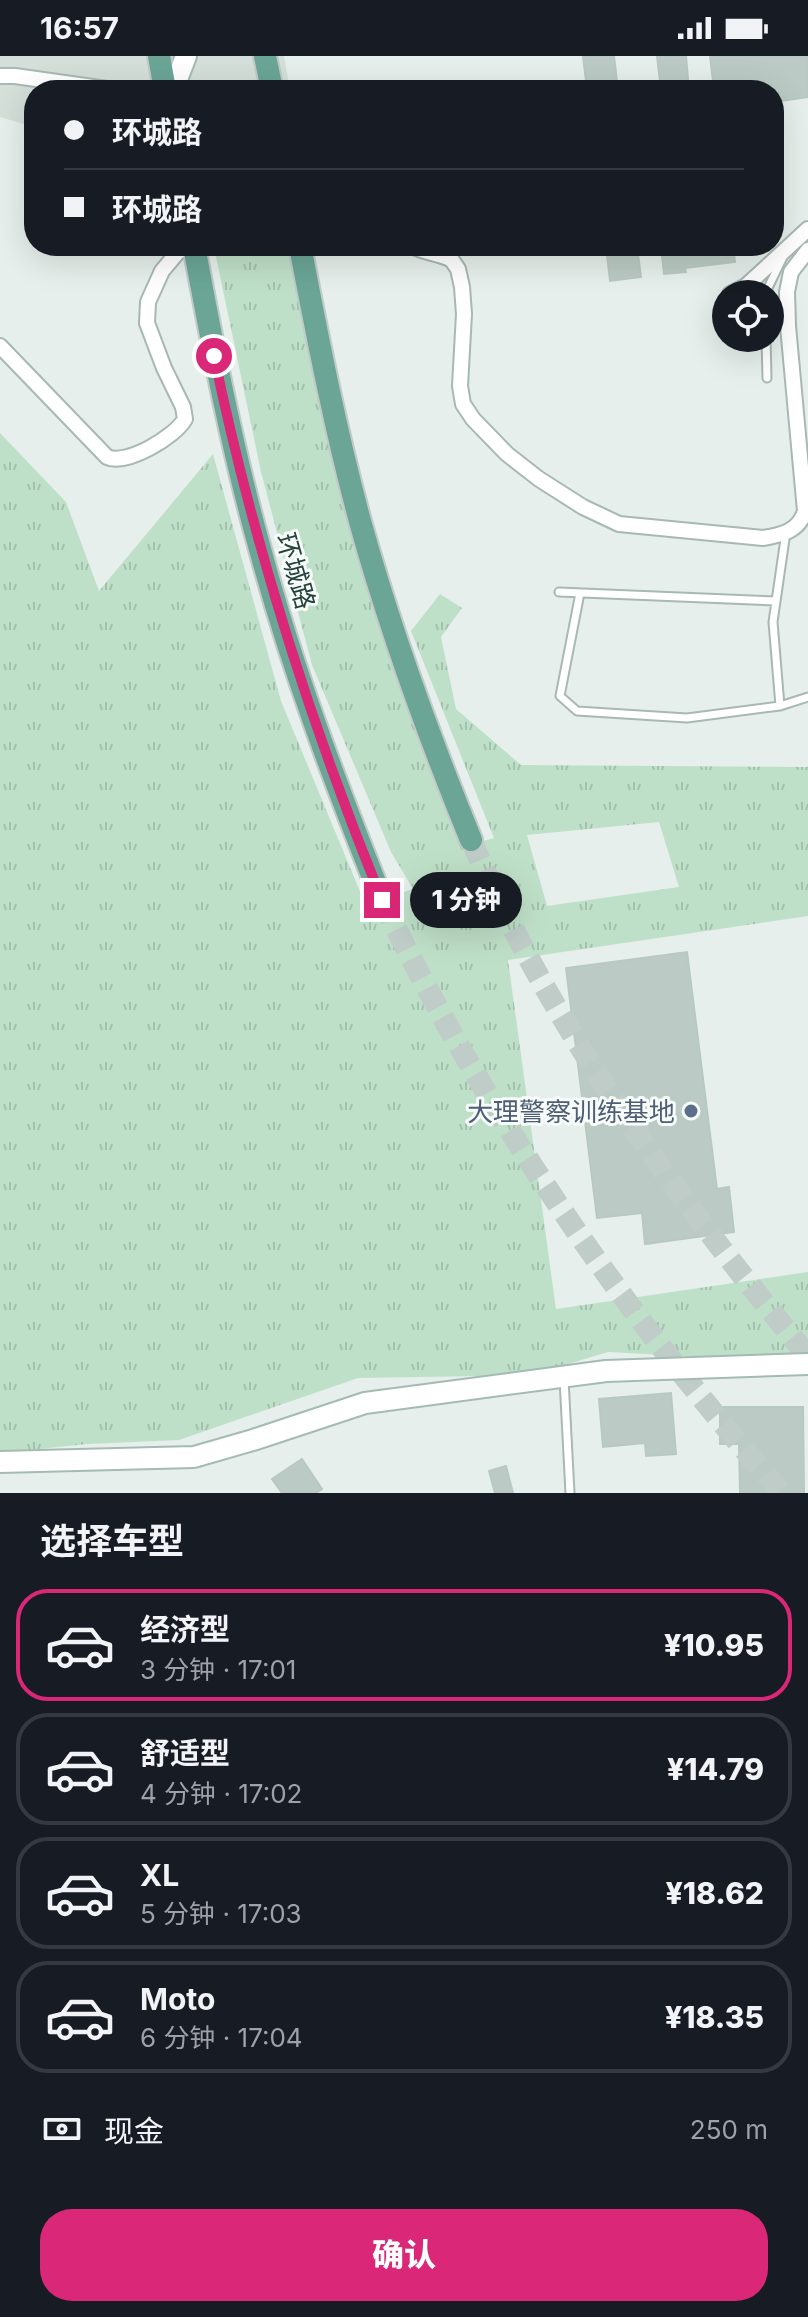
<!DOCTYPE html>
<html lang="zh">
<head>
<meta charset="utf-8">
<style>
	:root { --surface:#171b24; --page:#242831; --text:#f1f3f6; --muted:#9ea1a6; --line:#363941; --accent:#db2777 }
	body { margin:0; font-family:Inter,"Noto Sans SC",sans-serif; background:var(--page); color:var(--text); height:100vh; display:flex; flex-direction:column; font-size:30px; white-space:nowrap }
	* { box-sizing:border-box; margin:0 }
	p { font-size:26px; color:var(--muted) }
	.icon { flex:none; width:44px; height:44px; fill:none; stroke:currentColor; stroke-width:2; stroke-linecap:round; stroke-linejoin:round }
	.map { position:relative; height:1437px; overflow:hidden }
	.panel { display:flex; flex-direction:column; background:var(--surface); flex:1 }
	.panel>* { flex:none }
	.guide { position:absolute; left:24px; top:24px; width:760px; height:176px; border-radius:32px; box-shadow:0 8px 32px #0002; display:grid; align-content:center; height:176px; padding:0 40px; background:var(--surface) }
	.fabs { position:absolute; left:712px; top:224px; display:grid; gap:16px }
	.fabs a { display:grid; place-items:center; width:72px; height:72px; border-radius:50%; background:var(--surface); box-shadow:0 8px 32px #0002; font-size:40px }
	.end { position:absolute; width:36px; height:36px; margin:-18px; border:10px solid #db2777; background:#fff; box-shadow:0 0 0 4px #fff }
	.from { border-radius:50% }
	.bubble { position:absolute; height:56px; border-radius:28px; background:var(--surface); box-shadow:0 8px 32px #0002; font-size:26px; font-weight:800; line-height:56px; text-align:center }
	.guide b { display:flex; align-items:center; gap:28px; height:76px; font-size:30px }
	.guide b+b { border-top:2px solid var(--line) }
	.guide i { width:20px; height:20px; background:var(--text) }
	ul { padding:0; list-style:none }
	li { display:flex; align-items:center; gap:24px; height:112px; margin:0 16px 12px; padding:0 24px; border:4px solid var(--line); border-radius:32px }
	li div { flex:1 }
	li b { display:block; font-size:30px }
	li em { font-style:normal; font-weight:800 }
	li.selected { border-color:var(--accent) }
	li>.icon { width:72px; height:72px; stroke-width:1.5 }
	h2 { padding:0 40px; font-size:36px; line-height:96px }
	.pay { display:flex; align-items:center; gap:20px; height:88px; padding:0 40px; font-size:30px }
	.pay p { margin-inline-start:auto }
	.cta { display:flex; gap:16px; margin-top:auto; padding:16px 40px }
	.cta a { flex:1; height:92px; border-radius:32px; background:var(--accent); color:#fff; font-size:32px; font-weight:800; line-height:92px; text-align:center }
	.status { display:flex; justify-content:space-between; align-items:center; height:56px; padding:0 40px; background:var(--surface); direction:ltr }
	.status svg { height:22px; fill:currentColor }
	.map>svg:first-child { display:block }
	.built { fill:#d4dfda }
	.grass { fill:url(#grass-tufts); fill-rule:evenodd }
	.building { fill:#bbcac4; stroke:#b8c9c2; stroke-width:2 }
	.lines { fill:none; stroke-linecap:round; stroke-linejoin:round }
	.primary-tunnel { stroke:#bfccc8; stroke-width:22; stroke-dasharray:22 11; stroke-linecap:butt }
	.lane-casing { stroke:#a8b8b2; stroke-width:11 }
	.street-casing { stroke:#a8b8b2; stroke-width:18 }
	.secondary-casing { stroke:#a4bbb3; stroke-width:24 }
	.primary-casing { stroke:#c2cac8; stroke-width:26 }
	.lane { stroke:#fff; stroke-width:7 }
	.street { stroke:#fff; stroke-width:14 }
	.secondary { stroke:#fff; stroke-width:20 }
	.primary { stroke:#6aa596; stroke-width:22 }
	.route { stroke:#db2777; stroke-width:10 }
	.service-dot { fill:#5c6f8a; stroke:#f7fbf9; stroke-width:3 }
	.labels { text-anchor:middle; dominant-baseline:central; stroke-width:6; stroke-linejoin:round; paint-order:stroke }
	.street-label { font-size:26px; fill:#24423a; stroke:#f7fbf9 }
	.service-label { font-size:26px; fill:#4e5e75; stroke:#f7fbf9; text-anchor:end }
</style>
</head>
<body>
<div class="status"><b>16:57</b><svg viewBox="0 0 49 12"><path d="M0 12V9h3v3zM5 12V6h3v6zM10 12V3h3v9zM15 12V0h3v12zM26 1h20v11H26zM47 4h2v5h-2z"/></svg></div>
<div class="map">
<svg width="808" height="1437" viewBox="0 0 808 1437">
	<defs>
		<pattern id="grass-tufts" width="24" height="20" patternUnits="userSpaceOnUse" patternTransform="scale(2)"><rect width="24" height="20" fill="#bfe0c8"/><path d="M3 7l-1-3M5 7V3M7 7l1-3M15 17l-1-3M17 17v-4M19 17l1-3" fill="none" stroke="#a4c1ad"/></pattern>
	</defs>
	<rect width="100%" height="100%" fill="#e6efeb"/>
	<path class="built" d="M0,0H284L290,34H34V71L0,61Z"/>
	<path class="grass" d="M229,190H294L462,791L494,782L411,575L440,538L462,552L441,581L456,653L521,709L808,711V860L508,904L556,1253L808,1216V1297L701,1301L608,1296L545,1315L482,1320L358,1322L179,1384L88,1388L0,1397V377L66,446L99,535L213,398L281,645L366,850L413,833L391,796L312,609L261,416L215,196ZM659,766L679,831L547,850L527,779Z"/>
	<path class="building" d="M583,0H614L618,34H587Z
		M657,0H686L689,34H661Z
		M710,0H808V41L774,46V34H714Z
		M606,190H637L641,221L610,225Z
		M661,190H733L735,206L685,212L686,216L664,218Z
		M687,896L717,1133L729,1131L734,1176L645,1188L642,1157L597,1162L566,912Z
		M671,1337L676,1398L646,1400L645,1387L603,1391L599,1343Z
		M720,1351H803L804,1437H740L739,1388H720Z
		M302,1403L322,1433L316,1437H282L272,1423Z
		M506,1410L513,1437H495L489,1415Z"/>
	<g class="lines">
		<path class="primary-tunnel" d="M471,784C553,973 676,1142 808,1300
			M382,844C486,1059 624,1258 782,1437"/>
		<defs>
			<path id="lane" d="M765,238L783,201
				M766,282L767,322
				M559,536L776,545
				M580,537L560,640L577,655L687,662L780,650L808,641
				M780,650L773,566L786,476
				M564,1323L570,1437"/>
			<path id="street" d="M0,20H15L114,34
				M412,190C424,197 438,197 450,203
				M442,190L458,213L462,231L464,258L460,330L463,348L473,363L507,398L539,423L583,451L619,468L763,482C782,479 799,475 805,455L788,270L787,236L791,216L808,194
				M730,238L746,230L808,173
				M0,290L107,401C126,410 175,381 185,363L183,351L164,312L147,267L148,246L162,215L178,196L188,190"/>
			<path id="secondary" d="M173,34L186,0
				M0,1406L194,1401L253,1384L365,1347L606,1315L808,1308"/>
			<path id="primary" d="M159,0L165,34
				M265,0L272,34
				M194,190C213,292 232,393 260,493C292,613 336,729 382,844
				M300,190C318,284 336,377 361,469C391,576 429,681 471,784"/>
		</defs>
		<use href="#lane" class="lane-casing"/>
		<use href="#street" class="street-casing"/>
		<use href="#secondary" class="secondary-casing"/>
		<use href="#primary" class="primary-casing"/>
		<use href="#lane" class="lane"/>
		<use href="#street" class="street"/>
		<use href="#secondary" class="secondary"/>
		<use href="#primary" class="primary"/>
	</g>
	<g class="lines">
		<path class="route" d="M214,300C253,487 310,667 382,844"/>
	</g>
	<circle class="service-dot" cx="691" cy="1055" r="8"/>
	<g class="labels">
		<g class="street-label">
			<text transform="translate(296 515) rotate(74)">环城路</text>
		</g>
		<g class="service-label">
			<text x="675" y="1055">大理警察训练基地</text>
		</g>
	</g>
</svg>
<div class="fabs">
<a><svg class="icon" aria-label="locate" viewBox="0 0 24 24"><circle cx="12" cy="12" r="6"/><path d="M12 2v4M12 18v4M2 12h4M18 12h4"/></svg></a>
</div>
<i class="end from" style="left:214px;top:300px"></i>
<i class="end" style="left:382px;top:844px"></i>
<div class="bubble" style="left:410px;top:816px;width:112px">1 分钟</div>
<div class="guide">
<b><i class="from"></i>环城路</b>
<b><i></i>环城路</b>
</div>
</div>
<section class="panel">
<h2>选择车型</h2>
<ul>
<li class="selected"><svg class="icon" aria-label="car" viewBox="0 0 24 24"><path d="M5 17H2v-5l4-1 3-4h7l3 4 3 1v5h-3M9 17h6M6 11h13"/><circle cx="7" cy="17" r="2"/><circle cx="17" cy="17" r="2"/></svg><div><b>经济型</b><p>3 分钟 · 17:01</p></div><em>¥10.95</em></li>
<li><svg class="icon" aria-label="car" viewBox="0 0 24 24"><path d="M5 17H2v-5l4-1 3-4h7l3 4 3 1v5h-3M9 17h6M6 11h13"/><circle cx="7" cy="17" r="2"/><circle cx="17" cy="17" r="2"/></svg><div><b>舒适型</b><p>4 分钟 · 17:02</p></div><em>¥14.79</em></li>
<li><svg class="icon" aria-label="car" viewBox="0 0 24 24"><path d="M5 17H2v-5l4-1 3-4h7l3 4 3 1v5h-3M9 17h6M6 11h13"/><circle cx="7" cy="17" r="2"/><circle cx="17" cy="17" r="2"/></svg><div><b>XL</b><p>5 分钟 · 17:03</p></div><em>¥18.62</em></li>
<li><svg class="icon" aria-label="car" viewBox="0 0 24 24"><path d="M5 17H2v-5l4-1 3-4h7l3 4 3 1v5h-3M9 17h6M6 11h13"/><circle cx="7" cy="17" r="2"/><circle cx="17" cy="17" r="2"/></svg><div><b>Moto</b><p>6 分钟 · 17:04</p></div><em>¥18.35</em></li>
</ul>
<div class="pay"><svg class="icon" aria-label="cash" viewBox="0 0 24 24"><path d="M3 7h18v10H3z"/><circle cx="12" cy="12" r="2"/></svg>现金<p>250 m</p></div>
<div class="cta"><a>确认</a></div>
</section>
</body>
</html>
